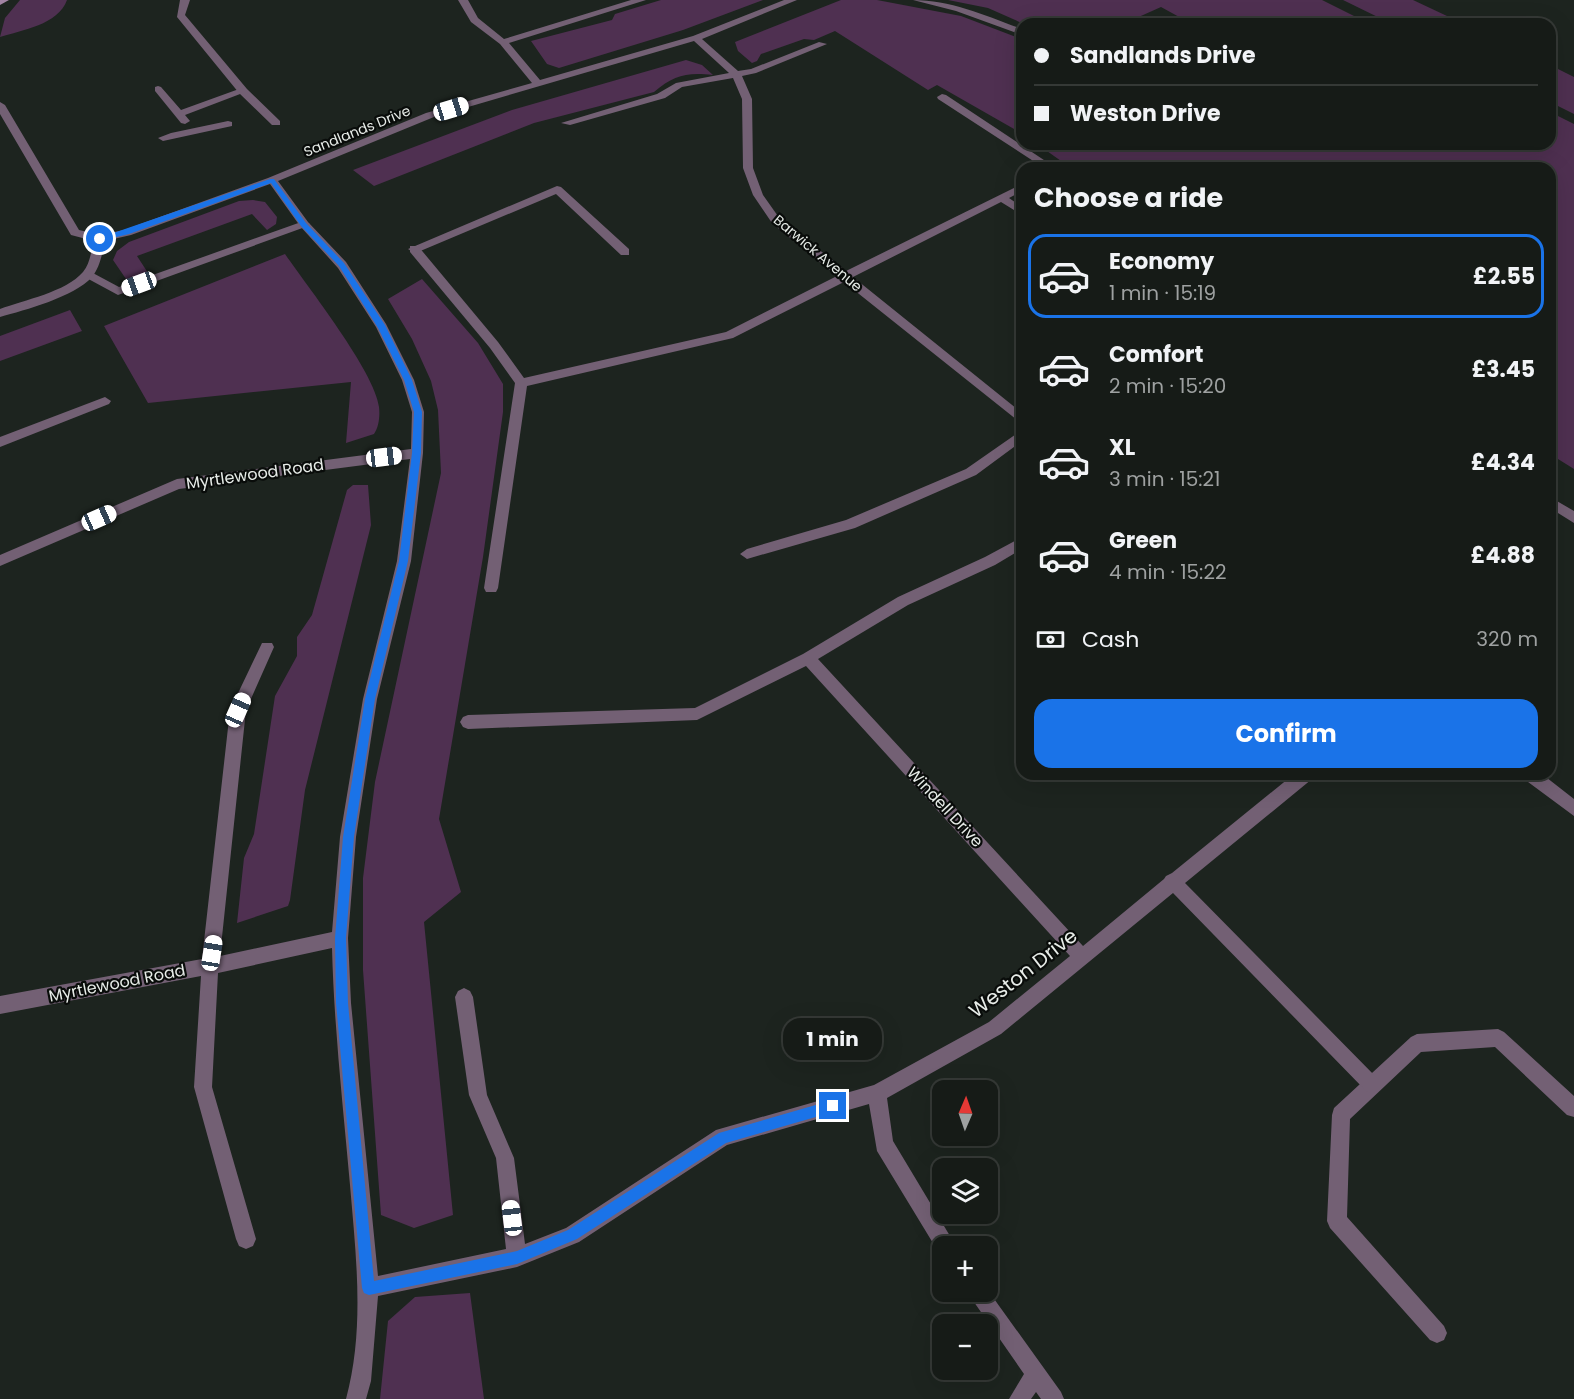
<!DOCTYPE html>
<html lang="en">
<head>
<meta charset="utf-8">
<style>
	:root { --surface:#161b17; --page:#232824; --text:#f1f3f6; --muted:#9ea1a1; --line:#353936; --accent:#1a73e8 }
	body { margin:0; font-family:Poppins,sans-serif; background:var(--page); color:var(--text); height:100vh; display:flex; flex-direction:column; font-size:22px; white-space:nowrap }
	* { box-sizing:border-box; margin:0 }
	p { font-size:20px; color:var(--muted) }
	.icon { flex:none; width:33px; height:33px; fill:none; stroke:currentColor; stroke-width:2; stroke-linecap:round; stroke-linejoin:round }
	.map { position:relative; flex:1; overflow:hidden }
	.details { position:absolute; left:1016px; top:162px; width:540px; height:618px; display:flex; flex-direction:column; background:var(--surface); border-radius:18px; box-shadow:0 6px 24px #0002,0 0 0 2px var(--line) }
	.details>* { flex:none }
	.hud { position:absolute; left:1016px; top:18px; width:540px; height:132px; border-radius:18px; box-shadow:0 6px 24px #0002,0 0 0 2px var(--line); display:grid; align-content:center; height:132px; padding:0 18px; background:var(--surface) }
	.needle { width:39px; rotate:2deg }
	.fabs { position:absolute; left:932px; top:1080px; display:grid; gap:12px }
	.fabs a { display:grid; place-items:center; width:66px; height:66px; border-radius:12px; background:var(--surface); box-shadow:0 6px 24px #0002,0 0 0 2px var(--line); font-size:30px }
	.end { position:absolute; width:27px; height:27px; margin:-14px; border:8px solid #1a73e8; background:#fff; box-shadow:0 0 0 3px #fff }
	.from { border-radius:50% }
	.bubble { position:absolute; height:42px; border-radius:18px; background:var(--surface); box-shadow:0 6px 24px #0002,0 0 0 2px var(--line); font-size:20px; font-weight:700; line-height:42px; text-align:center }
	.car { position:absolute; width:18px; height:36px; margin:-18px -9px; border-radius:8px; box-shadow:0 0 4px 2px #0007; background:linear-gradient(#fff 24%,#345 0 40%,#fff 0 76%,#345 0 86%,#fff 0) }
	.hud b { display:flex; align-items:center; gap:21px; height:57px; font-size:22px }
	.hud b+b { border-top:2px solid var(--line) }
	.hud i { width:15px; height:15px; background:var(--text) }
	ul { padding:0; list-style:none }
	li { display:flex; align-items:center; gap:18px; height:84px; margin:0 12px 9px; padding:0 6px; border:3px solid transparent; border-radius:18px }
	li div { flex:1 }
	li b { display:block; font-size:22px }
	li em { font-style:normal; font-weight:700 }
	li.active { border-color:var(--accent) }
	li>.icon { width:54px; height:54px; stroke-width:1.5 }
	h2 { padding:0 18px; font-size:27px; line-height:72px }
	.pay { display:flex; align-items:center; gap:15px; height:66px; padding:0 18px; font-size:22px }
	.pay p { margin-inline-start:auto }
	.cta { display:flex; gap:12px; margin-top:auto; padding:12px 18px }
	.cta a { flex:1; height:69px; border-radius:18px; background:var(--accent); color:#fff; font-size:24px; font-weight:700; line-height:69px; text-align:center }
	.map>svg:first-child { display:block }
	.green { fill:#4f3051 }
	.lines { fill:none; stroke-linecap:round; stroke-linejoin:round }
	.service { fill:#736074; fill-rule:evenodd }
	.minor { fill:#736074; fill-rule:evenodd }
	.secondary { fill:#a183a3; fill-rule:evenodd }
	.route { fill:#1a73e8 }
	.labels { text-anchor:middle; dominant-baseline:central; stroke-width:4.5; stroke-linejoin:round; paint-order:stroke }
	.far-street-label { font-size:14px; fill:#e7ece8; stroke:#090c0a }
	.street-label { font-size:16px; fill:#e7ece8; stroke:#090c0a }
	.near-street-label { font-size:20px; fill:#e7ece8; stroke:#090c0a }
</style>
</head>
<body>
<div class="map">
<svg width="1574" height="1399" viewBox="0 0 1574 1399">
	<rect width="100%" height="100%" fill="#1d241f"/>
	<path class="green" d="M20,0H67C58,25 22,30 0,37L5,18Z
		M661,0H763L683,30L559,68L547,64L531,41L612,20L615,14Z
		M841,0H877L961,16L1021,39V133L937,85L928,90L835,31L814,40L804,39L761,54L757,61L752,63L738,51L735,42Z
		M948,0H1322L1370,24H1192L1161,7L1123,24H1024L988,8Z
		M1343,0H1413L1464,24H1392Z
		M686,60L702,65L713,75C687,72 674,75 654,92L534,123L374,186L353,170L512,110Z
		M1550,65L1574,77V114L1550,102Z
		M1550,112L1574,124V469L1550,454V168H1071L1037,144H1550Z
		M253,200L265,202L277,217L276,224L267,230L252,214L137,256L150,276L126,279L113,260L117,251L129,242L239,201Z
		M285,254C307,286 375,372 379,407C380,416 379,427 374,434L346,443L351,382L148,403L104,326Z
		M422,279L478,343L503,384V412L483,557L439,819L461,892L424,922L453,1215L414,1228L381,1215L363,970V878L375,782L441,473L438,410L431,381L412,339L388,299Z
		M70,310L82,331L0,361V336Z
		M353,485H368L371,525L305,790L290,900L288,906L237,923L244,858L254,834L275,696L297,656V637L312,615L347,490Z
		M470,1293L484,1399H380L388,1321L415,1297Z"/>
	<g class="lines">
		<path class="service" d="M913,0C951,0 986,16 1022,29V35L956,11Z
			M158,86L161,87L181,110L239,89L248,91L185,115L190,121L185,124L181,123L155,91V87Z
			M228,121L232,122V126L163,141L158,138L171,133Z
			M557,186L561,187L629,249V255H621L556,194L418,252L414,253L408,249Z
			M304,221L310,224L308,226L118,295L81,275L87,271L91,272L119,287Z
			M105,397L111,401L109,404L0,447V437Z
			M1498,1029L1504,1032L1574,1096V1117L1567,1115L1495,1047L1421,1052L1350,1119L1347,1217L1444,1326L1447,1333L1444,1340L1437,1343L1430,1340L1330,1228L1327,1221L1332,1115L1334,1108L1411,1037L1417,1034Z"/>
		<path class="minor" d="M180,0H190L185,15L247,89L280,121V125H272L239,93L177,17Z
			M458,0H468L478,18L504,39L631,0H646L509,43L540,80L693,36L784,0H797L702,39L738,71L751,69L819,42L827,44L756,73L742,76L752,99L753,168L763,195L780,219L846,271L1022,184V191L1009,198L1022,207V215L1001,202L853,277L1022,413V424L844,282L733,338L527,386L498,588L496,592H486L484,588L515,383L490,348L410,252V246H418L498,342L524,378L726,332L837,276L772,223L753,195L743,168L742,99L733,78L682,87L665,98L570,125L561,123L657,94L676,83L729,73L694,41L434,117L278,181L308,222L346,262L386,324L414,380L424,412L423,453L411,561L377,699L356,837L348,938L351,1003L378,1276L506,1249L496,1158L469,1095L455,997L458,991L464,988L470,991L473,997L487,1095L514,1158L525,1244L566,1228L716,1130L874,1085L989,1022L1070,956L806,666L697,720L468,729L463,727L460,722L463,717L468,715L695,708L803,654L898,597L985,557L1022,537V549L995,565L908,605L818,659L1083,946L1164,879L1166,876L1172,873L1294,774H1314L1312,779L1185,883L1378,1079L1381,1085L1378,1091L1372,1094L1366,1091L1173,893L1001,1034L887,1098L893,1141L956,1246H942V1254L939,1253L877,1151L869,1104L727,1145L579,1242L517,1267L378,1296L371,1381L366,1399H346C365,1329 356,1256 350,1185C343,1106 334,1027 332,948L218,973L212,1087L256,1239L253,1246L246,1249L239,1246L236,1239L194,1087L201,976L0,1014V996L202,959L230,710L262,643H272L274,647L246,710L220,956L332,932L340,837L363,699L397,561L410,459L179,489L0,566V555L177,479L411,449L412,412L402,380L376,327L338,268L300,226L270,184L131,235L105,241C102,254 100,267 92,277C74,297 25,310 0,317V309C24,300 66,292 83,272C90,264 91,251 94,241L71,235L0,114V102L5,105L79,230L100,235L124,230L268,178L426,113L532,83L500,44L471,22Z
			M942,94L946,95L1056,168H1044L938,99L937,97Z
			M1022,430V441L976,475L855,528L747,559L740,554L747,549L846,520L966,469Z
			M1550,497L1574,511V523L1550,508Z
			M1522,774H1542L1574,799V816L1524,779Z
			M987,1289L1061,1392L1064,1399H1041L1036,1392L1031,1399H1009L1024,1374L967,1292H987Z"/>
		<path class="secondary" d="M0,0H9L0,5Z"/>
	</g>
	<path class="route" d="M270,179H274L306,223L344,263L385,325L412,380L422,412L421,453L408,561L375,699L354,837L346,938L348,1003L374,1281L517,1251L568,1230L719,1133L833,1100L839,1106L833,1112L726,1143L577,1239L517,1264L369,1295L364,1293L362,1288L336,1003L335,938L343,837L365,699L399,561L412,453L414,412L404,380L378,328L339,266L301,226L271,183L129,234L100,241L96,239Z"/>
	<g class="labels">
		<g class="far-street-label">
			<text transform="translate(357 131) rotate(-22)">Sandlands Drive</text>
			<text transform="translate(818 253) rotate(40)">Barwick Avenue</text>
		</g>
		<g class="street-label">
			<text transform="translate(255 474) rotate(-8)">Myrtlewood Road</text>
			<text transform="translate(945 807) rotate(47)">Windell Drive</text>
			<text transform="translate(117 983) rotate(-11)">Myrtlewood Road</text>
		</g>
		<g class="near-street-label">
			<text transform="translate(1023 973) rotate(-38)">Weston Drive</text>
		</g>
	</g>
</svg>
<div class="fabs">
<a><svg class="needle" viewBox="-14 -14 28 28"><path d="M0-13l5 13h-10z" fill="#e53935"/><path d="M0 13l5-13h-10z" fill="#9ea1a1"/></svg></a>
<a><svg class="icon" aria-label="layers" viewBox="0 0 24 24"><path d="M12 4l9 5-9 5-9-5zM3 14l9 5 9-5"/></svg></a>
<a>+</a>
<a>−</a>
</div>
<i class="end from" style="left:100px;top:239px"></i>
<i class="end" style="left:833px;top:1106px"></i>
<div class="bubble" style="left:783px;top:1018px;width:99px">1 min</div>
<i class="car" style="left:451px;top:109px;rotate:73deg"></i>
<i class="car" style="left:139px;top:284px;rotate:250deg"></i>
<i class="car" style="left:384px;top:457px;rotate:83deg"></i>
<i class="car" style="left:99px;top:518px;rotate:66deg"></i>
<i class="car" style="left:238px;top:710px;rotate:24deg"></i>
<i class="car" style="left:212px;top:953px;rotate:9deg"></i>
<i class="car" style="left:512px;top:1218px;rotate:353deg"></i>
<div class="hud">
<b><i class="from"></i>Sandlands Drive</b>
<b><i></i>Weston Drive</b>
</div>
<section class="details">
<h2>Choose a ride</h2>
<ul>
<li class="active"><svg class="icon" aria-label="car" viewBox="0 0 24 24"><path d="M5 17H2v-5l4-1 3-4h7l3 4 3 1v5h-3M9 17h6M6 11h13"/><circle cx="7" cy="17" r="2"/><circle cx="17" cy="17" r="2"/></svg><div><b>Economy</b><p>1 min · 15:19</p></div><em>£2.55</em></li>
<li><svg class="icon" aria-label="car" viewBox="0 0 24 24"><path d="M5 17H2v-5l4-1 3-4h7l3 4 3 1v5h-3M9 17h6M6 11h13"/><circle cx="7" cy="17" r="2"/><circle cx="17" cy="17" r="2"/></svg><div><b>Comfort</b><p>2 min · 15:20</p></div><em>£3.45</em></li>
<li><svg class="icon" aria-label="car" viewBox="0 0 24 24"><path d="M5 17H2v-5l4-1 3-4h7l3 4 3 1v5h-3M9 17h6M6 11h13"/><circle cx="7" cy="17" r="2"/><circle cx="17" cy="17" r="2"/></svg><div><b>XL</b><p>3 min · 15:21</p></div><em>£4.34</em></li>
<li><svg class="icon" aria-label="car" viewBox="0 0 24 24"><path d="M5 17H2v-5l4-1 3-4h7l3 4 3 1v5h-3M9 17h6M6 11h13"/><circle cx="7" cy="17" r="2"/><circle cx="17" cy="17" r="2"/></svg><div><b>Green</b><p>4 min · 15:22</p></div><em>£4.88</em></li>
</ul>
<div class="pay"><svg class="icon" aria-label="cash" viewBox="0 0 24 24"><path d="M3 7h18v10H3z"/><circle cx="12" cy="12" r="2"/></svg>Cash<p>320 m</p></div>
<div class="cta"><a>Confirm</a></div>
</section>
</div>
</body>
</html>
